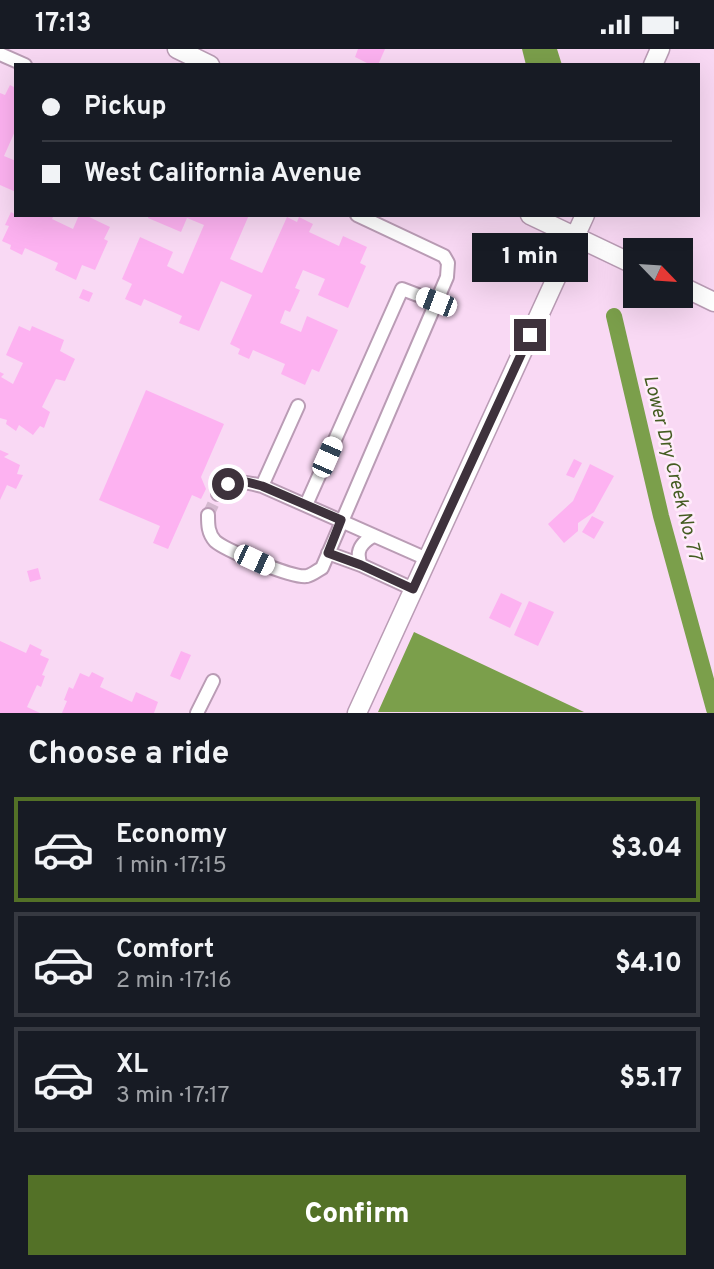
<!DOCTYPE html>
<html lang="en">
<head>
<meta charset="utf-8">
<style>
	:root { --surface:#171b24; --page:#20242c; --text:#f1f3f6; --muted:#9ea1a6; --line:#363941; --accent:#537127 }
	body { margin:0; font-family:Overpass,sans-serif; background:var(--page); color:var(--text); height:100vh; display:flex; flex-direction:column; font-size:26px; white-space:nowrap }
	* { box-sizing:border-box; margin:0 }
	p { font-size:23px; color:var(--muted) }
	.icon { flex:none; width:38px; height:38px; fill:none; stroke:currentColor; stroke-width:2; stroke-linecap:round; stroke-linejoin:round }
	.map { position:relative; height:664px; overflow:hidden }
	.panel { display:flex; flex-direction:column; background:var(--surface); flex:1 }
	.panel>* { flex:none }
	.top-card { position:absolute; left:14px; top:14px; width:686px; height:154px; border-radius:0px; box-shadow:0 7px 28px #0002; display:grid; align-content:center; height:154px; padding:0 28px; background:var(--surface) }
	.needle { width:46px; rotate:115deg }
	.controls { position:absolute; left:623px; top:189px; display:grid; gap:14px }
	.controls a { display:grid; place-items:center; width:70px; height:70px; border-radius:0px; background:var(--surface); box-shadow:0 7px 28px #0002; font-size:35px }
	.end { position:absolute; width:32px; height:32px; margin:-16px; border:9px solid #3e323c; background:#fff; box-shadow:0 0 0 4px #fff }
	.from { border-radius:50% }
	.bubble { position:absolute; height:49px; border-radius:0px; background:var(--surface); box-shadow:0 7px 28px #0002; font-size:23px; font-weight:800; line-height:49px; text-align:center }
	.car { position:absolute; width:21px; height:42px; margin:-21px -10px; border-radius:9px; box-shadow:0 0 5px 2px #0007; background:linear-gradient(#fff 24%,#345 0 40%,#fff 0 76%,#345 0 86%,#fff 0) }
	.top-card b { display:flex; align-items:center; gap:24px; height:66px; font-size:26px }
	.top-card b+b { border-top:2px solid var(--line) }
	.top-card i { width:18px; height:18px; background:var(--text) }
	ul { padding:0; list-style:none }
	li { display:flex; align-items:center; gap:21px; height:105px; margin:0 14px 10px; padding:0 14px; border:4px solid var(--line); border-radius:0px }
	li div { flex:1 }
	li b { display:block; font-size:26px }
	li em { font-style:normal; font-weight:800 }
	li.active { border-color:var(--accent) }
	li>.icon { width:63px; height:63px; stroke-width:1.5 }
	h2 { padding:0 28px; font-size:32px; line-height:84px }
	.button { display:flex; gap:14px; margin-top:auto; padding:14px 28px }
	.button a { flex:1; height:80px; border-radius:0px; background:var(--accent); color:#fff; font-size:28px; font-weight:800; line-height:80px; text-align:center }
	.status { display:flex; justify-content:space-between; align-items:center; height:49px; padding:0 35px; background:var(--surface); direction:ltr }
	.status svg { height:19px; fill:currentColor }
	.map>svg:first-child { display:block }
	.water { fill:#7b9f4b }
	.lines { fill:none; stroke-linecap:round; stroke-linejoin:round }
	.canal { stroke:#7b9f4b; stroke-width:16 }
	.building { fill:#fdb2f1 }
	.street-tunnel { stroke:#d4b8cf; stroke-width:12; stroke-dasharray:12 6; stroke-linecap:butt }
	.street-casing { stroke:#ba9cb5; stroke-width:16 }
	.secondary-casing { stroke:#ba9cb5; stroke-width:21 }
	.street { stroke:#fff; stroke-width:12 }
	.secondary { stroke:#fff; stroke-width:18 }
	.route { stroke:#3e323c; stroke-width:9 }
	.labels { text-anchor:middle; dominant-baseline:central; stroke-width:5; stroke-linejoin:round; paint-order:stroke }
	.water-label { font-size:19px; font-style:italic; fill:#445c21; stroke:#ffebfb }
</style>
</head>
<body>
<div class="status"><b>17:13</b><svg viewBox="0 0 49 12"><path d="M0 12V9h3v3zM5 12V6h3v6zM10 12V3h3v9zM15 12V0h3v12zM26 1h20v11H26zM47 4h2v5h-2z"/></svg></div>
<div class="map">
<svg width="714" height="664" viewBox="0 0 714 664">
	<rect width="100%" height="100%" fill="#f9d9f4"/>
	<path class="water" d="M522,0H557L562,16H526Z
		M414,583L584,663H378Z"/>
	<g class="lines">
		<path class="canal" d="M614,267L661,467L714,660"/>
	</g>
	<path class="building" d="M358,0H385L378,16H371L355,8Z
		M10,36L16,39V80L4,107L16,112V143L0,136V44L5,46Z
		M11,163L16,166H54L52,170L73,180L79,166H85L110,178L104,190L108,192L95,221L82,216L76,231L55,221L58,214L25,199L22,206L10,200L11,196L2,192L9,177L5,176Z
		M149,166H249L230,210L262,224L287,168L297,173L299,168L313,175L309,183L339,197L343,187L367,198L360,214L366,217L348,259L318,246L325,230L303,221L295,239L300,241L290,263L285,261L280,274L301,283L307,267L338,281L319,323L312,320L305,336L281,325L285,315L253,301L249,310L238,305L240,300L230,295L252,246L221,232L199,282L179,274L182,267L144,250L141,257L125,250L132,235L122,230L140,188L173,203L167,217L183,225L204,176L187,169L181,183L148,169Z
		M83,240L93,244L89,253L79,249Z
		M19,277L30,282L32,277L64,291L60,302L75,310L65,332L56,330L42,358L50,363L44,379L40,377L33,386L19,376L16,382L6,375L7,371L0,369V323L4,325L1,328L13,335L23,314L6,306Z
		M146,341L224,375L201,428L206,440L201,450L192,446L168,500L153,494L160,477L99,451Z
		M0,401L9,405L4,408L20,416L17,425L23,426L16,440L7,436L0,451Z
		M574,410L582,414L574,429L566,426Z
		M590,415L614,427L594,463L578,474V482L564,494L548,475L573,452Z
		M592,467L604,473L594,490L582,483Z
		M38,519L41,530L30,533L27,522Z
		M501,544L522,554L510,579L489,569Z
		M529,552L554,563L538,597L514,586Z
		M0,592L26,604L30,595L42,601L40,606L49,610L42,626L45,627L41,638L37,636L27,658L40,664H0Z
		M181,602L191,606L180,631L170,627Z
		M92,623L104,629L100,638L132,653L136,643L158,653L154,664H62L67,652L64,651L69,638L73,640L80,624L89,628Z"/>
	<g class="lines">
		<path class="street-tunnel" d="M208,466L218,445"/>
		<defs>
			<path id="street" d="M0,5L25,16
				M262,437L298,357
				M218,445C233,430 242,432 262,437L427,510
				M306,456L402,240L436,253
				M208,466C208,476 208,484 215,492C225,501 294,530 307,527C312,526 318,521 322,519L447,228L448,214L444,207L357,166
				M328,504L361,516L413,540
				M361,516C355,502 361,494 373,487
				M197,664L213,632"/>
			<path id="secondary" d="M177,0L210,16
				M653,16L660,0
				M530,166L635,216
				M681,237L714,253
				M357,664L585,166"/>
		</defs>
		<use href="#street" class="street-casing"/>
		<use href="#secondary" class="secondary-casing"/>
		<use href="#street" class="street"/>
		<use href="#secondary" class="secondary"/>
	</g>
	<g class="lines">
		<path class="route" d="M228,435L243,432L262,437L341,471L328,504L361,516L413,540L530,286"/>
	</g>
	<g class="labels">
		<g class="water-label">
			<text transform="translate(672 419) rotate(76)">Lower Dry Creek No. 77</text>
		</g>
	</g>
</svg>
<div class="controls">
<a><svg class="needle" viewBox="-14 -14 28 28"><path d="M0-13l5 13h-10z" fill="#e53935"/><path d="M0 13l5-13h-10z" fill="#9ea1a6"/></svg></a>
</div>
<i class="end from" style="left:228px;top:435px"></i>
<i class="end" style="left:530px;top:286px"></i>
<div class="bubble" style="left:472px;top:184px;width:116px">1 min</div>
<i class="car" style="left:436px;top:253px;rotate:291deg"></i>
<i class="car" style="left:327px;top:408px;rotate:24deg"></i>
<i class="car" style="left:254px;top:511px;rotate:115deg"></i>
<div class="top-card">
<b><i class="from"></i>Pickup</b>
<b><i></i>West California Avenue</b>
</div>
</div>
<section class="panel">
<h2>Choose a ride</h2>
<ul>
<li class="active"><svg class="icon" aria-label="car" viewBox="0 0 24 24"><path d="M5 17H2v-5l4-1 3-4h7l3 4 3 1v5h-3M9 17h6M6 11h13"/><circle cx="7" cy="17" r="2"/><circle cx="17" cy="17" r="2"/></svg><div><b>Economy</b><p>1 min · 17:15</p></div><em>$3.04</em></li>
<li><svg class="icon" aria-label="car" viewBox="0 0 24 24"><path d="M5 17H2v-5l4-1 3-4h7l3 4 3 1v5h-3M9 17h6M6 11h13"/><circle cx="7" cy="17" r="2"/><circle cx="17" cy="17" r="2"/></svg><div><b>Comfort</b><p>2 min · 17:16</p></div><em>$4.10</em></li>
<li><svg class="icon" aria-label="car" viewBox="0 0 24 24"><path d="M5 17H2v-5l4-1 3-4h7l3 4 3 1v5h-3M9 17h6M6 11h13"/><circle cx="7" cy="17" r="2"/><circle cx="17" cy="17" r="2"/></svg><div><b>XL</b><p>3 min · 17:17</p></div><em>$5.17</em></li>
</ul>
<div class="button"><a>Confirm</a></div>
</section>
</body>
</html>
